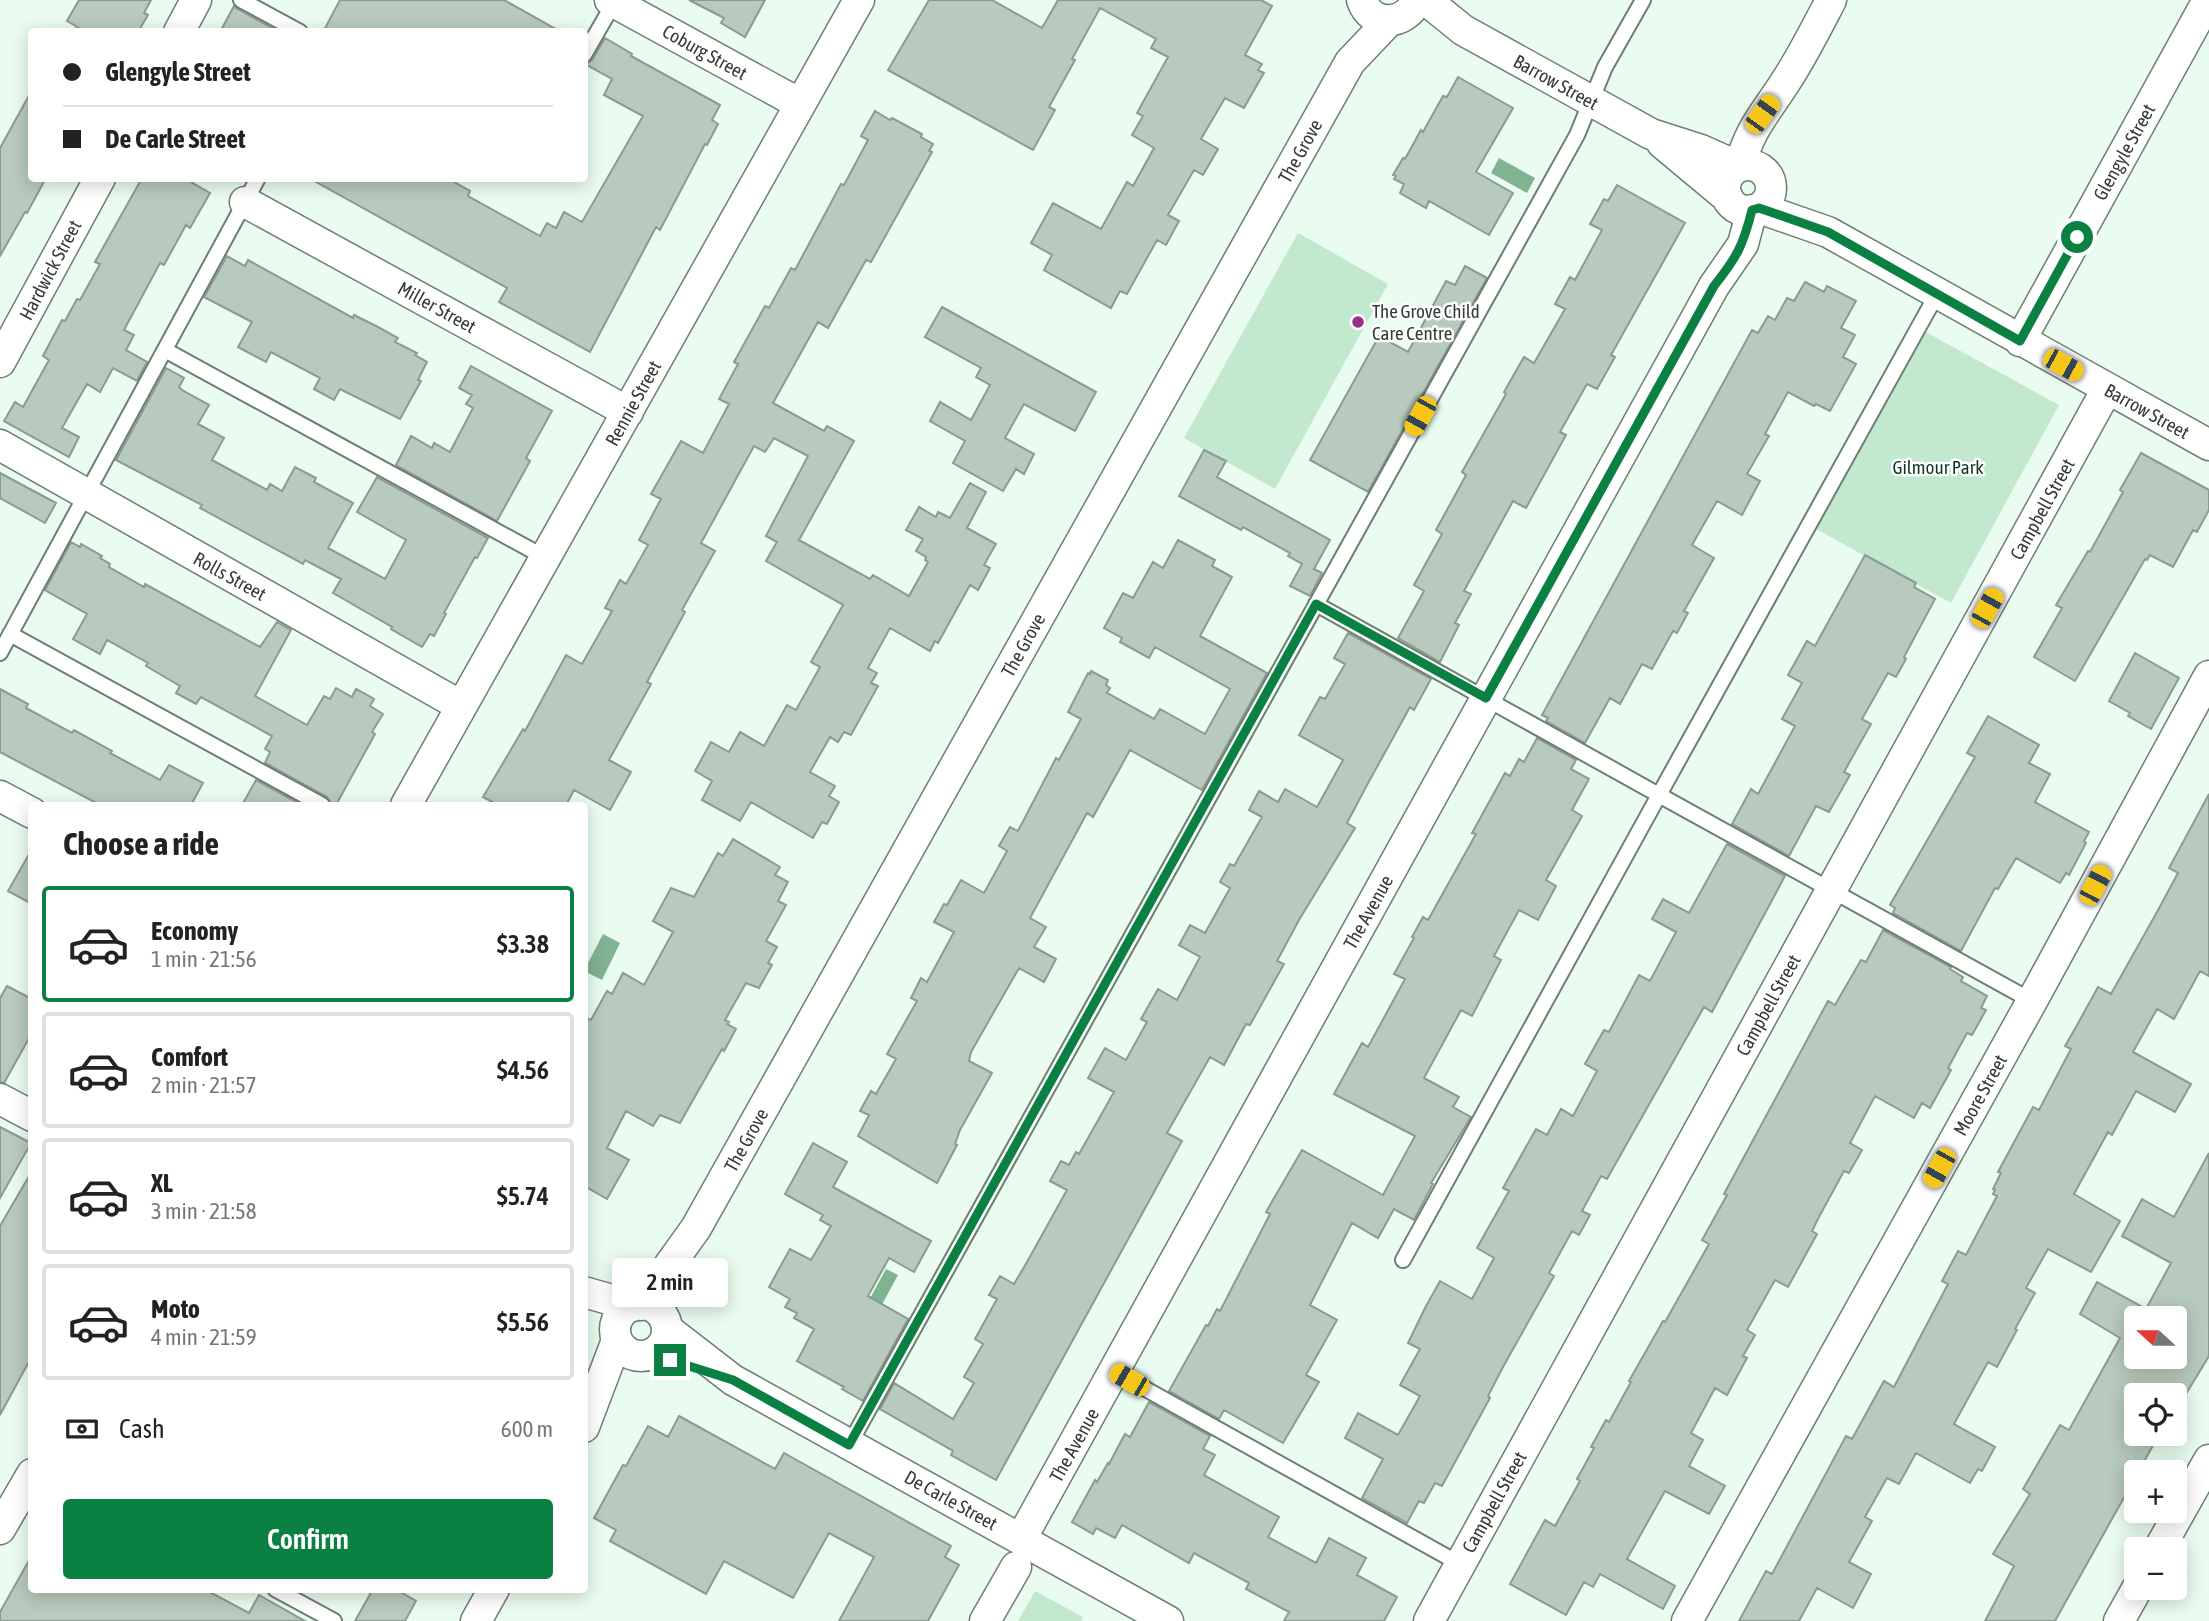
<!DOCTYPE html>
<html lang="en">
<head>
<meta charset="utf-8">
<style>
	:root { --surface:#fff; --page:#f6f6f6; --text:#222; --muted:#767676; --line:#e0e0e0; --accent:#0b8043 }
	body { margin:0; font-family:"Asap Condensed",sans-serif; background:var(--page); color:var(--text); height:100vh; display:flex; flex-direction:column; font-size:26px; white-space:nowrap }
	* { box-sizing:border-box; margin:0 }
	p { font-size:23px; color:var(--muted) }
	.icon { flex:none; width:38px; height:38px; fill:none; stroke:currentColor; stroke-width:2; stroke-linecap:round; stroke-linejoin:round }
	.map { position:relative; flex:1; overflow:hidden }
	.side { position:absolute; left:28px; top:802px; width:560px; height:791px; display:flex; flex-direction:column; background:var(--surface); border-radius:7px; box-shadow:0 4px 18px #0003 }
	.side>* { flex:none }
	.guide { position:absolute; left:28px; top:28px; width:560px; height:154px; border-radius:7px; box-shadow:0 4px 18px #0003; display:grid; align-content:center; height:154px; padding:0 35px; background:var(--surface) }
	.needle { width:46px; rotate:291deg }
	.controls { position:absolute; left:2124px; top:1306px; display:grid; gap:14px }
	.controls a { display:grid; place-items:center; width:63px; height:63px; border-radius:7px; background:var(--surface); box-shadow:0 4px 18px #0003; font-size:35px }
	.end { position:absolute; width:32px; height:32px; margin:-16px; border:9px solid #0b8043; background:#fff; box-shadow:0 0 0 4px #fff }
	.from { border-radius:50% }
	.bubble { position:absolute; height:49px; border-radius:7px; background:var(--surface); box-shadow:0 4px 18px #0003; font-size:23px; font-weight:600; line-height:49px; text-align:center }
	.car { position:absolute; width:21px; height:42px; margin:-21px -10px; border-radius:9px; box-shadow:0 0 5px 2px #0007; background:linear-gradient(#f5c518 24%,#345 0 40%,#f5c518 0 76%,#345 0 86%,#f5c518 0) }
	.guide b { display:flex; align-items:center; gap:24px; height:66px; font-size:26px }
	.guide b+b { border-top:2px solid var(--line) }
	.guide i { width:18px; height:18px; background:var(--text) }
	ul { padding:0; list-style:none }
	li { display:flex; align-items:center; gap:21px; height:116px; margin:0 14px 10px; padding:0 21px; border:4px solid var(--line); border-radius:7px }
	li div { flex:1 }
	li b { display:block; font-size:26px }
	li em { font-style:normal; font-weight:600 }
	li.active { border-color:var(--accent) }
	li>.icon { width:63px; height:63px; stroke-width:1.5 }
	h2 { padding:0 35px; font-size:32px; line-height:84px }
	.pay { display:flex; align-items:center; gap:18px; height:77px; padding:0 35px; font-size:26px }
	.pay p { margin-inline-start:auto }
	.cta { display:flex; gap:14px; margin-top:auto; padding:14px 35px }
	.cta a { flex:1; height:80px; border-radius:7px; background:var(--accent); color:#fff; font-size:28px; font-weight:600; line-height:80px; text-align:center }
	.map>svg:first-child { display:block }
	.green { fill:#c2e8ce }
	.water { fill:#80b392 }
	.building { fill:#b7cabd; stroke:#8a9b8f; stroke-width:2; fill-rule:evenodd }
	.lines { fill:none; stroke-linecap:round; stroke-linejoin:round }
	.lane-casing { stroke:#6d7e72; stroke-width:18 }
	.street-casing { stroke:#6d7e72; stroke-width:33 }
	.lane { stroke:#fff; stroke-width:14 }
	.street { stroke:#fff; stroke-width:30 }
	.route { stroke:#0b8043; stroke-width:9 }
	.poi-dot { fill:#9d2c8a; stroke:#fff; stroke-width:2.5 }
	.labels { text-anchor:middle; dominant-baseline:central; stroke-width:5; stroke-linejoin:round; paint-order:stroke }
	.street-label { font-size:19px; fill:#343b36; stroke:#fff }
	.poi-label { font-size:19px; fill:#343b36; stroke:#fff; text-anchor:start }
	.park-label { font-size:19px; fill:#0f3821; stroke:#fff }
</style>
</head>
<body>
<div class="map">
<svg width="2209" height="1621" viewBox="0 0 2209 1621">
	<rect width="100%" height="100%" fill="#e9fcef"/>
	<path class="green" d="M1298,233L1388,284L1275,489L1184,438Z
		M1924,331L2059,405L1951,603L1816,529Z
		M1035,1591L1083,1617L1081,1621H1018Z"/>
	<path class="water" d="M1499,158L1535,178L1527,193L1491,173Z
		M603,934L620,943L602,980L584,971Z
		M886,1269L898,1275L879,1310L867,1304Z"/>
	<path class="building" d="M79,0H151L144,13L148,15L138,32H86L67,21Z
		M340,0H504L561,32H323Z
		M689,0H765L745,37L721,23L724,18Z
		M929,0H992L1042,28L1058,0H1261L1272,6L1245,55L1262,64L1258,70L1264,73L1261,78L1244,108L1225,98L1201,139L1218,149L1203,175L1194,170L1168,215L1179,221L1166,245L1157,240L1127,294L1120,291L1111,308L1044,270L1052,255L1031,243L1053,203L1101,229L1127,182L1133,186L1154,148L1132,135L1143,116L1137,113L1168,57L1151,48L1156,39L1100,8L1072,59L1075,60L1049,107L1055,110L1033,150L888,70Z
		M234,6L236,8L279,32H220Z
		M605,38L632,54L631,56L720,105L712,120L718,124L707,145L705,144L660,230L656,227L590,352L499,302L507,288L309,178H447L470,191L468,196L540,236L547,223L556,228L564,212L582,222L643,116L604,95L612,79L585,64L592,60Z
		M1458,77L1513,108L1476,172L1513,193L1489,235L1429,201L1426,208L1400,193L1404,184L1394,179L1396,176L1393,175L1403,158L1405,159L1421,130L1423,132L1443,96L1447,97Z
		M32,90V178H46L27,213L25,212L0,256V148Z
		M875,111L890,120L892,118L922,134L921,137L933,144L929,151L932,152L871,262L866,260L828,328L818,322L773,403L824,431L827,426L854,441L799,540L870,579L873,575L909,596L928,562L925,560L926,557L916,551L923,539L906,530L919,507L936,517L938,512L950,518L970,483L986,492L967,528L996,544L984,565L990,568L978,590L970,585L938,643L935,641L930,651L890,628L868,668L877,673L871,683L878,686L851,735L844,732L838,742L830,737L810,772L835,786L829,796L839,802L827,824L822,822L813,838L751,802L740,821L702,800L712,781L695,771L711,742L729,752L740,732L764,746L787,705L796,710L820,667L811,662L843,605L766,561L777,542L766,536L808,456L774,438L765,452L754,446L701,543L715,551L682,610L685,612L647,682L651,684L609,760L631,772L610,810L574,790L566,805H498L483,797L523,729L525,731L566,655L582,664L612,611L605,608L620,580L626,584L648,545L639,540L661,499L651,494L681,441L703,453L729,404L719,399L738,364L734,362L765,306L769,308L791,268L795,270L841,184L844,185L868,140L861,136Z
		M142,178H184L210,193L190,228L186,225L164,265L160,263L124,330L134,335L126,350L147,362L137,381L113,368L100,392L87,384L62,428L79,437L69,457L4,421L15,402L23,407L49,360L43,356L62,320L65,321L77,299L80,300L100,264L95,262Z
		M1617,185L1685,223L1611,355L1615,357L1597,389L1587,384L1560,432L1566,435L1526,508L1513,501L1464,591L1471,594L1455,623L1459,625L1440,662L1398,638L1424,591L1414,585L1442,534L1436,530L1466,475L1462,472L1506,394L1504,392L1524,357L1534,363L1565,309L1555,304L1570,277L1575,280L1602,230L1590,224L1604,199L1608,201Z
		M227,256L245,266L248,260L353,318L354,315L378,327L398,338L395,342L417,353L415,355L427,362L418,380L421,381L400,419L340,389L334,400L314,389L320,378L271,352L266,362L238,347L252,322L204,297Z
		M1465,266L1487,278L1368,492L1310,460L1379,336L1408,352L1446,281L1455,285Z
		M1805,282L1824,292L1827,286L1856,301L1841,328L1855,335L1843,357L1856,364L1830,411L1816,404L1814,406L1788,392L1765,434L1769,436L1747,474L1760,481L1742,515L1717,501L1692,545L1714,558L1684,611L1688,613L1677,633L1673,631L1652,669L1642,664L1620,704L1610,698L1585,743L1546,721L1548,718L1542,715L1752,330L1758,333L1768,316L1775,320L1787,298L1794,301Z
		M942,307L1096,392L1075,431L1024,404L1005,438L1034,454L1024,474L1016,469L1003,491L953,463L965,441L930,421L940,402L971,420L990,385L976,377L981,368L925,337Z
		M471,366L552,411L526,458L530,461L497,521L396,465L411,436L432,448L434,443L450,452L473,408L466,404L472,395L459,388Z
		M166,368L184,378L179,387L182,390L209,405L198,424L224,438L212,460L267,490L270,484L282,491L295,467L316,478L314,482L353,503L328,548L385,579L406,540L357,512L377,477L488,538L477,558L475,557L444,613L446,614L434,636L430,634L422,647L391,629L392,627L333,593L341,579L305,560L303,564L200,508L202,505L116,460Z
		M1204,450L1226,461L1217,477L1330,540L1314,569L1322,573L1310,596L1290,586L1302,564L1288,556L1290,553L1243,527L1241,530L1179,496Z
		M2141,453L2209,490V510L2197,532L2193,530L2173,567L2150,555L2147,560L2145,559L2075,681L2034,657L2062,608L2056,605L2088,551L2090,552L2123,492L2120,490Z
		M0,473L56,503L45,523L0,498Z
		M1178,540L1215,560L1212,566L1232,577L1200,636L1267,673L1202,790L1130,750L1093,817L1087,813L1030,918L1046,927L1034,947L1056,959L1044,982L1019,968L971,1052L969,1061L992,1073L960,1130L955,1144L957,1145L937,1183L858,1136L869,1115L860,1111L871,1091L876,1094L896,1059L887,1054L917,1001L911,998L921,978L927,982L954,932L934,922L944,904L947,905L961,880L984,893L1007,851L999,846L1010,827L1018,831L1056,758L1059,760L1081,719L1068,712L1088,673L1090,674L1091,671L1108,680L1106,685L1110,688L1107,693L1154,719L1160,709L1205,734L1230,689L1155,647L1149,658L1120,642L1122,638L1104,628L1123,593L1133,598L1153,562L1163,568Z
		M71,542L80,547L81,544L102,556L100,558L110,564L109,567L144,587L145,584L260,647L277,622L291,630L255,696L307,725L324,696L330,699L336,688L352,697L356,689L374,699L370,706L383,714L372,732L375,734L336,805H332L327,797L265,763L270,752L265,749L272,736L201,697L196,704L176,693L180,686L146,666L148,663L107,640L100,654L73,639L87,614L45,590Z
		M1865,555L1916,583L1914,587L1935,599L1904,657L1906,659L1896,677L1888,673L1862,719L1871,724L1844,772L1850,775L1829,812L1816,806L1789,856L1732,824L1751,789L1758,794L1795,726L1782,719L1802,683L1788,675L1807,641L1815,646Z
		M1348,633L1431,679L1414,710L1410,707L1367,785L1347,823L1355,828L1299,920L1277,961L1284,964L1250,1025L1246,1024L1224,1065L1210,1057L1167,1133L1182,1141L996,1480L951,1455L953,1451L880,1409L894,1383L953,1419L974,1383L964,1377L983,1344L975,1339L997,1299L989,1295L1000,1276L1014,1284L1027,1262L1067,1190L1050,1181L1061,1161L1069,1165L1076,1152L1079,1154L1114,1092L1088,1078L1105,1048L1126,1060L1147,1022L1141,1019L1158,989L1177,1000L1200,957L1179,945L1190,925L1205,933L1230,888L1220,882L1230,864L1234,866L1262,817L1249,810L1259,791L1278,802L1285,789L1317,807L1343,760L1299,735L1320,697L1325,699L1345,664L1334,658Z
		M2135,653L2179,678L2151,729L2128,716L2130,713L2109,701Z
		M0,689L28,704L26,708L72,733L74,730L112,751L110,753L160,780L169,765L203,783L191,805H100L0,752Z
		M1988,716L2039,745L2029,763L2050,774L2035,802L2089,832L2084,841L2086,843L2069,875L2066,873L2060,883L2016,858L1998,889L1995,888L1961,951L1893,913L1895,908L1890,905L1975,757L1967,753Z
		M1537,738L1576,760L1571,769L1589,779L1572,810L1582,816L1546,880L1556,886L1538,920L1519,910L1494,956L1501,960L1472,1016L1461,1010L1424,1078L1459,1097L1453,1107L1471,1117L1431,1183L1433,1184L1414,1220L1394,1209L1378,1238L1352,1223L1310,1305L1337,1320L1306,1375L1319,1382L1283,1443L1224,1410L1219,1419L1169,1391L1206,1325L1208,1326L1217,1309L1220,1311L1270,1214L1266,1212L1302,1150L1383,1195L1415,1136L1334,1094L1362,1043L1368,1047L1405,979L1394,974L1414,938L1412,937L1423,917L1428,920L1476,834L1472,833L1505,773L1510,776L1519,759L1524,762Z
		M256,780L302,805H242Z
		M2209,794V976L2200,971L2174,1019L2157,1009L2133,1052L2191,1084L2175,1112L2136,1091L2112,1135L2108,1132L2074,1194L2120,1221L2091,1272L2048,1249L2026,1288L2035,1293L2015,1329L2017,1330L1997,1367L1988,1362L1954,1424L1995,1447L1982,1471L1978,1469L1970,1483L1916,1453L1899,1484L1887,1478L1865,1517L1872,1521L1849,1562L1871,1574L1853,1608L1817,1588L1799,1621H1739L1766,1571L1772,1574L1846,1436L1852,1439L1884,1381L1894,1387L1948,1284L1942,1281L1958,1251L1966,1255L1997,1196L1993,1194L1995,1190L1993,1189L2001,1173L1998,1172L2033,1107L2039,1110L2071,1049L2065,1046L2076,1027L2098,987L2111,994L2157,912L2178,873L2169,868Z
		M733,839L780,867L775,875L788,882L778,901L786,905L766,941L777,947L768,963L772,965L759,988L746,983L725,1020L729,1022L727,1024L736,1029L724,1051L722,1049L680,1123L660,1115L653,1126L626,1111L607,1148L629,1160L607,1199L586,1187L584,1191V1017L591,1020L607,991L612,994L623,973L644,985L673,932L653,921L671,888L694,897L718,853L723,856Z
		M1727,844L1785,876L1712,1012L1704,1007L1607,1179L1601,1176L1582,1211L1590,1215L1579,1235L1572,1231L1549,1273L1554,1276L1503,1367L1488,1396L1490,1398L1442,1486L1435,1483L1424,1503L1419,1501L1407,1523L1362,1498L1383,1459L1345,1438L1358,1413L1398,1435L1420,1396L1400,1385L1420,1349L1408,1343L1425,1308L1440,1281L1472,1299L1494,1258L1477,1248L1509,1191L1503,1188L1536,1129L1547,1135L1561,1109L1573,1116L1597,1071L1585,1064L1604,1030L1609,1032L1639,975L1650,981L1676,932L1652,919L1663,899L1689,913Z
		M32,849V904L8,891Z
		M1883,930L1951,967L1950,969L1963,977L1961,981L1987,996L1981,1008L1986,1010L1972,1035L1967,1033L1948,1068L1951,1070L1930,1108L1922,1103L1914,1118L1875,1096L1850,1143L1862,1150L1849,1173L1844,1171L1820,1215L1812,1231L1817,1234L1788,1287L1775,1280L1747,1330L1755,1335L1743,1356L1747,1358L1727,1395L1715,1388L1691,1433L1703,1440L1689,1466L1725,1486L1709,1514L1665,1491L1627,1559L1675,1586L1663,1609L1600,1574L1593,1587L1584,1582L1566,1615L1510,1584L1545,1520L1555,1526L1580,1481L1577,1479L1594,1448L1591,1447L1606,1420L1609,1422L1631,1382L1629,1381L1663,1321L1665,1322L1709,1244L1702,1240L1727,1195L1724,1194L1828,1001L1835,1005L1861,960L1866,962Z
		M7,986L32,999V1033L4,1083L0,1082V998Z
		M0,1127L31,1143L0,1198Z
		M813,1143L847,1162L833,1187L931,1241L914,1272L889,1258L868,1296L908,1319L863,1401L842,1389L844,1387L797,1361L814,1329L794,1318L797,1313L785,1307L790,1299L769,1287L790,1249L811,1260L831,1226L820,1220L823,1215L785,1194Z
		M2209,1153V1356L2175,1412V1395H2137V1433H2160L2055,1621H1985L2014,1566L1993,1554L2030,1494L2023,1489L2060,1425L2069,1430L2120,1338L2080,1314L2097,1282L2146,1309L2171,1263L2122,1236L2142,1199L2174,1217ZM2137,1318H2175V1356H2137Z
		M32,1171V1356L0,1415V1226Z
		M1149,1402L1210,1436L1203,1449L1215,1455L1204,1475L1279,1517L1268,1537L1316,1563L1329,1538L1366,1558L1357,1575L1397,1597L1384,1621H1284L1289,1612L1246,1589L1249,1583L1194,1553L1189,1563L1122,1525L1115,1538L1096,1528L1093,1534L1072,1522L1095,1480L1097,1482L1108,1463L1109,1464L1125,1434L1130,1437Z
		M679,1416L775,1469L784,1453L951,1546L945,1557L959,1565L928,1621H839L874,1557L829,1533L793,1598L724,1561L706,1594L610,1541L616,1530L594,1518L623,1465L626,1466L648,1426L668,1437Z
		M32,1555V1589H204L249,1613L259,1595L305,1621H0V1612Z
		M373,1589H395L416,1601L405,1621H355Z"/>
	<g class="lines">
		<defs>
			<path id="lane" d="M241,0L300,32
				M584,55L615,1
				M165,350L544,557
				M1316,604L1659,795L1937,294
				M10,634L322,805
				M0,653L258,178
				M1403,1260L1659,795L2032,1001
				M1115,1372L1460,1564
				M849,1445L1577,135L1605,67L1643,0
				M275,1589L334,1621"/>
			<path id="street" d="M610,0L800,104
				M1362,0C1371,28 1406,26 1417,0
				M1426,0L1463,30L1651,134L1701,150L1739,167
				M179,32L196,0
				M1662,143L1728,198
				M1725 188a23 23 0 1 1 46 0a23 23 0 1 1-46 0Z
				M1740,166C1749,129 1767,111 1786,81C1803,55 1817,27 1831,0
				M245,202L628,412
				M1759,208L1828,232L2209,445
				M2020,341L2208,0
				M0,362L100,178
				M0,445L461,706
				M0,796L32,813
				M406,805L859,0
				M0,1099L32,1116
				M584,1292L633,1306
				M615 1330a26 26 0 1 1 52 0a26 26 0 1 1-52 0Z
				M641,1305L696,1228L1350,62L1389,21
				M667,1329L733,1380L1168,1621
				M584,1427L617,1340
				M0,1529L32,1474
				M1021,1539L1714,286L1743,244L1752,210
				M2159,1549L2209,1460
				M476,1621L494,1589
				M985,1621L1016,1567
				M1429,1621L2107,389
				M1687,1621L2032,1001L2209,676
				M2119,1621L2138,1587"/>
		</defs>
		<use href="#lane" class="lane-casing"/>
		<use href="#street" class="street-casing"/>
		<use href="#lane" class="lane"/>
		<use href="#street" class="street"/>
	</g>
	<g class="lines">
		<path class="route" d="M670,1360L733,1380L849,1445L1316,604L1486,698L1714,286C1737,257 1743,246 1752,210L1759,208L1828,232L2020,341L2077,237"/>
	</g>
	<circle class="poi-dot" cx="1358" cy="322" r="7"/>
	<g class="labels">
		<g class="street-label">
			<text transform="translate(705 52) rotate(29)">Coburg Street</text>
			<text transform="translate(1556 82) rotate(29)">Barrow Street</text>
			<text transform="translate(1300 151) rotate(-61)">The Grove</text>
			<text transform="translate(2124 152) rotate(-61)">Glengyle Street</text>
			<text transform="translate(50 270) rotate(-62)">Hardwick Street</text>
			<text transform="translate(437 307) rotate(29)">Miller Street</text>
			<text transform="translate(633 403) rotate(-61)">Rennie Street</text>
			<text transform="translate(2147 411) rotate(29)">Barrow Street</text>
			<text transform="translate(2042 509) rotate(-61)">Campbell Street</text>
			<text transform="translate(230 576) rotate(29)">Rolls Street</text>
			<text transform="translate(1023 645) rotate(-61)">The Grove</text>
			<text transform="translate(1368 912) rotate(-61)">The Avenue</text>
			<text transform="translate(1768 1005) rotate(-61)">Campbell Street</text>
			<text transform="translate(1980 1095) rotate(-61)">Moore Street</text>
			<text transform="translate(746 1140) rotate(-61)">The Grove</text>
			<text transform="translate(1074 1445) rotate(-61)">The Avenue</text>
			<text transform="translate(951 1500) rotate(29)">De Carle Street</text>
			<text transform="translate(1494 1502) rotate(-61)">Campbell Street</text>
		</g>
		<g class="poi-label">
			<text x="1372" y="311">The Grove Child<tspan x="1372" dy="22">Care Centre</tspan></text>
		</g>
		<g class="park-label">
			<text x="1938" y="467">Gilmour Park</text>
		</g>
	</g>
</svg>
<div class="controls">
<a><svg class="needle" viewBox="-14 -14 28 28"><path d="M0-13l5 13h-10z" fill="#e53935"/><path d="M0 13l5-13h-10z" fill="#767676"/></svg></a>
<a><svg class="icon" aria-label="locate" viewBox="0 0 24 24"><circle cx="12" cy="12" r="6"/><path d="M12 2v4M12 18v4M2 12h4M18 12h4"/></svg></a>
<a>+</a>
<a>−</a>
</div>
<i class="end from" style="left:2077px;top:237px"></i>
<i class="end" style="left:670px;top:1360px"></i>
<div class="bubble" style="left:612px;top:1258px;width:116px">2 min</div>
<i class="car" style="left:1762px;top:114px;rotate:36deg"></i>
<i class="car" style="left:2063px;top:365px;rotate:119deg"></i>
<i class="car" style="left:1420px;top:416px;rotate:209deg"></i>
<i class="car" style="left:1987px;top:608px;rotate:29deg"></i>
<i class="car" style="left:2095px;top:885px;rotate:28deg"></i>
<i class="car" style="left:1939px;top:1168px;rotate:209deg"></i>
<i class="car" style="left:1129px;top:1380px;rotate:300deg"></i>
<div class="guide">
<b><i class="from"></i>Glengyle Street</b>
<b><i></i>De Carle Street</b>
</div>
<section class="side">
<h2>Choose a ride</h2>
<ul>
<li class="active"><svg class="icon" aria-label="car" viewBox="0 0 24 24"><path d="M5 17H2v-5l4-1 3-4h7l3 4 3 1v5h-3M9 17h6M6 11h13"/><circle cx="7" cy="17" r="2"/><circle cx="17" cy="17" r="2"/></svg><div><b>Economy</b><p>1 min · 21:56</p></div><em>$3.38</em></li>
<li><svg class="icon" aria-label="car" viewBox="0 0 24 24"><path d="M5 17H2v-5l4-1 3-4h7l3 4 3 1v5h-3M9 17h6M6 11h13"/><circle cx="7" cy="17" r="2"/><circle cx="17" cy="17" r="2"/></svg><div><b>Comfort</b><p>2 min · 21:57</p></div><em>$4.56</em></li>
<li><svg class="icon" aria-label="car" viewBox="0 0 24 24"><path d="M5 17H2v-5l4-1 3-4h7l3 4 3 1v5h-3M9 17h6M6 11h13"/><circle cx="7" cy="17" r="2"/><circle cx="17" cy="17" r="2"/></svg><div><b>XL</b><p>3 min · 21:58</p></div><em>$5.74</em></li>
<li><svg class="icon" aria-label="car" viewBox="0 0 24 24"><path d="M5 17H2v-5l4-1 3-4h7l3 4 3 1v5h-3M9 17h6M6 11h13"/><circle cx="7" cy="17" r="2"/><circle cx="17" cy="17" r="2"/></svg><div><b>Moto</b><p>4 min · 21:59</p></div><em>$5.56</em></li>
</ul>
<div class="pay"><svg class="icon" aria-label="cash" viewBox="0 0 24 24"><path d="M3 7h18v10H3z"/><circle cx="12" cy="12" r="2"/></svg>Cash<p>600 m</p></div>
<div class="cta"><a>Confirm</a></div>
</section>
</div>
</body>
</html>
